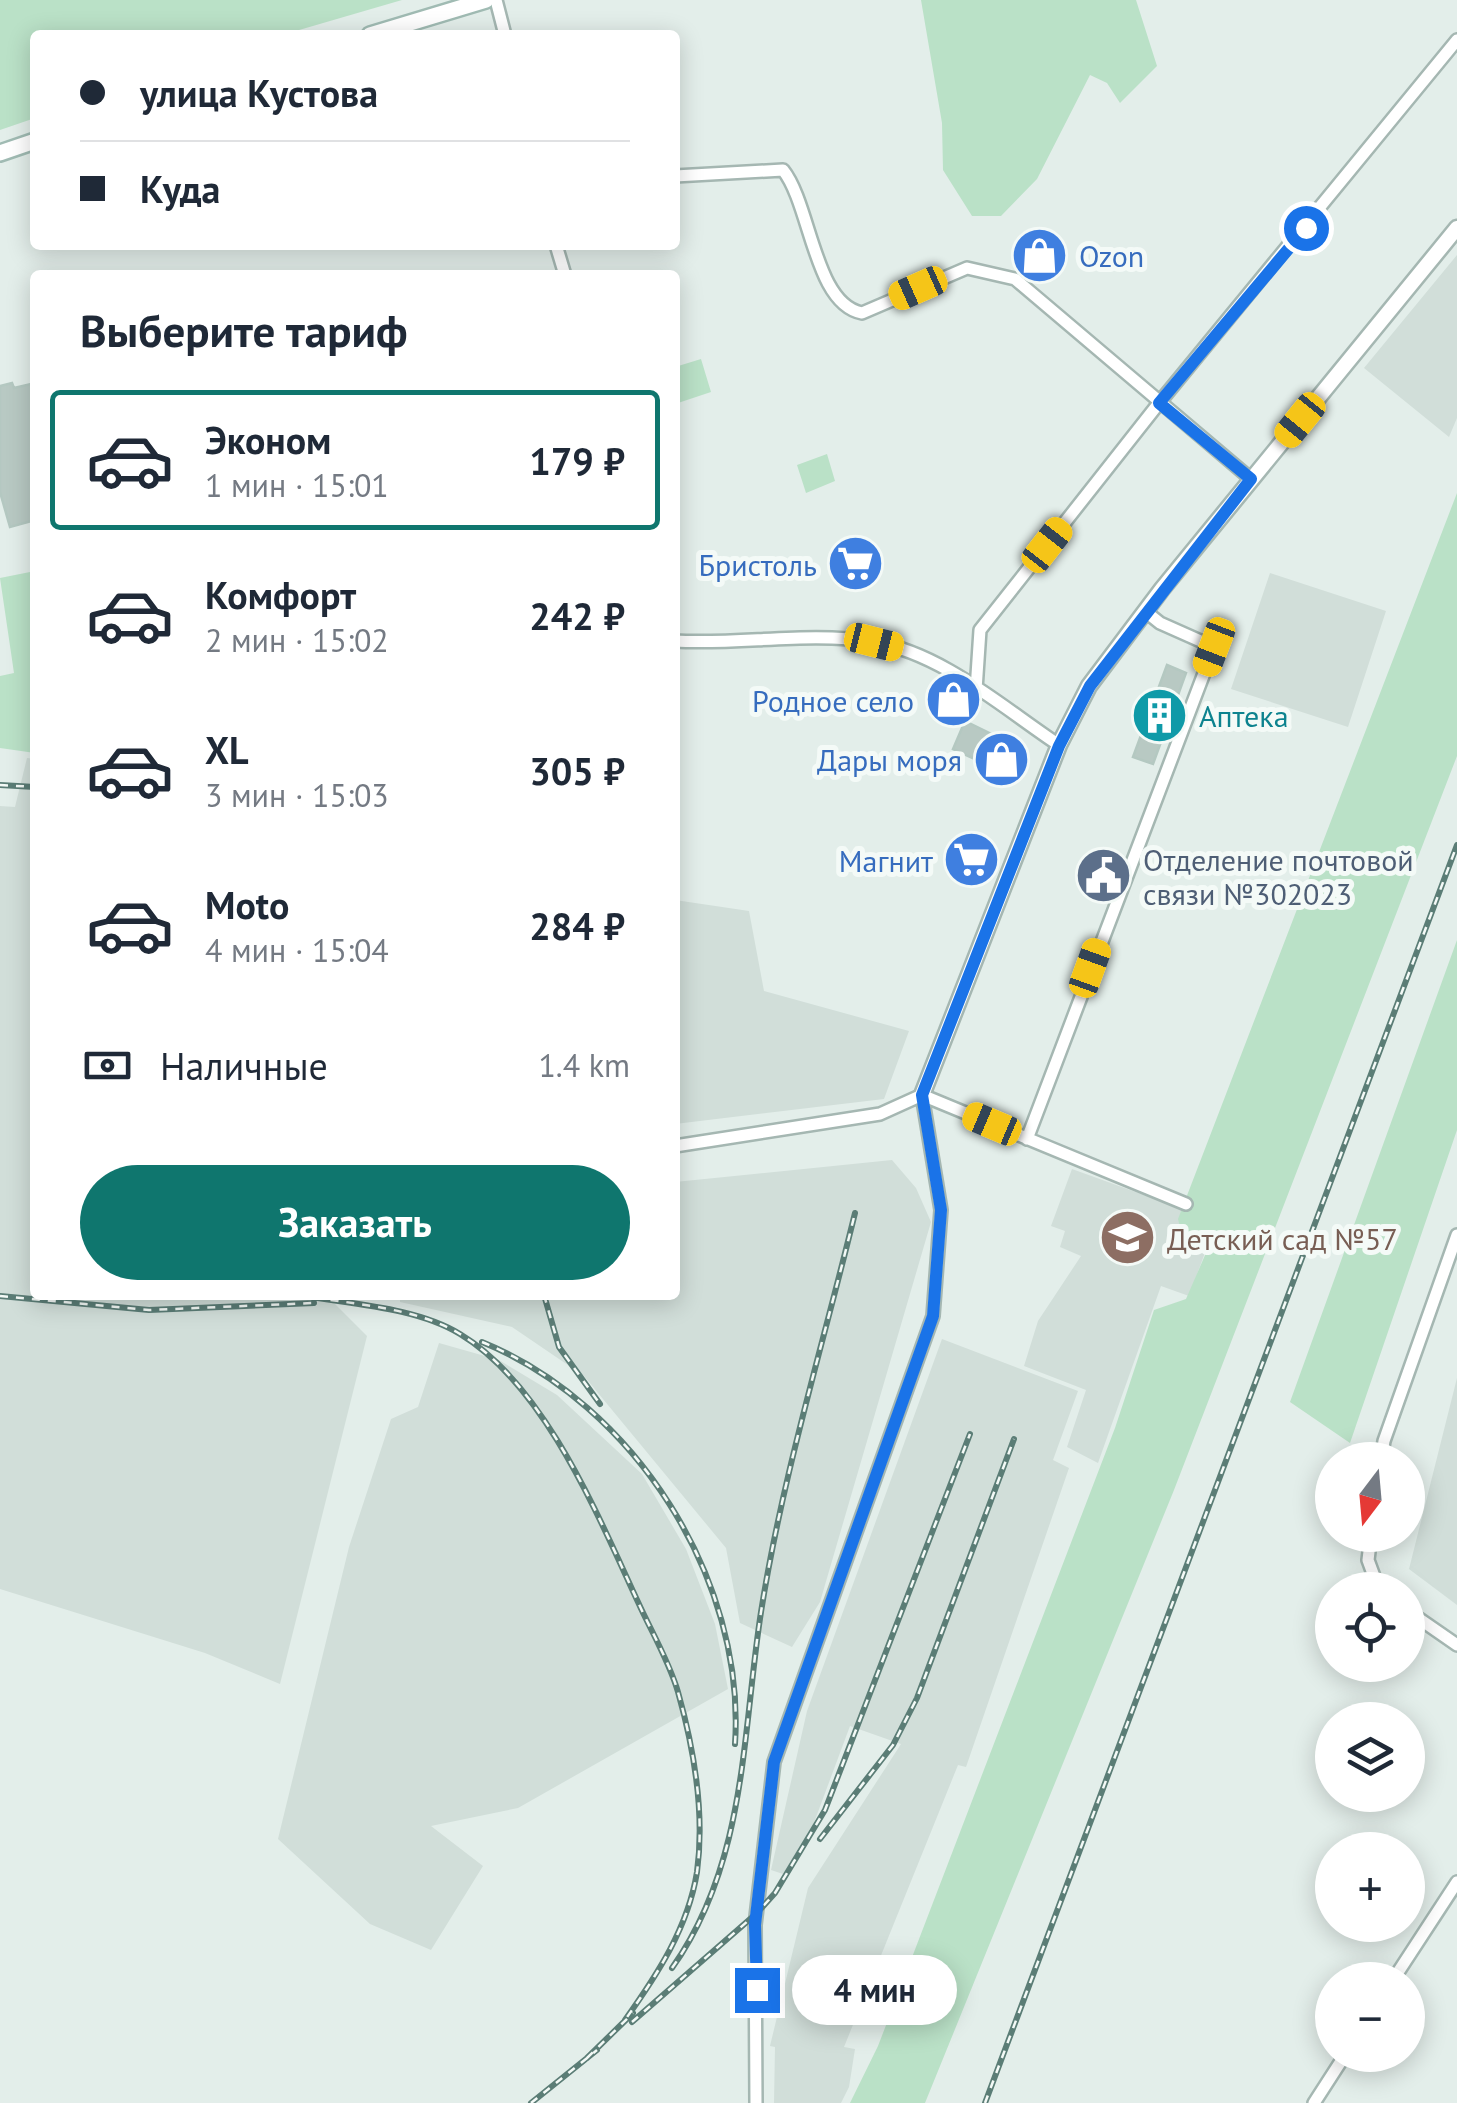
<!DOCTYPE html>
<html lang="ru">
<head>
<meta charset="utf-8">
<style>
	:root { --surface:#fff; --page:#f2f2f3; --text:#1f2937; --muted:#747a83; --line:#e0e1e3; --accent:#0f766e }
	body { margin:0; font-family:"PT Sans",sans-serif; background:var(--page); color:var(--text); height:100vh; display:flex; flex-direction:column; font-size:38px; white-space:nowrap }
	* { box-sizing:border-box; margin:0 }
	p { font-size:32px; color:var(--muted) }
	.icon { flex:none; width:55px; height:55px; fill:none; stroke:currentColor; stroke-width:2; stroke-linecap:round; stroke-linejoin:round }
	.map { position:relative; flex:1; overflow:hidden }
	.sheet { position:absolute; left:30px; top:270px; width:650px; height:1030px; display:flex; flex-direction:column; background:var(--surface); border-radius:10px; box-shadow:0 5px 25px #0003 }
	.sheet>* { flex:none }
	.hud { position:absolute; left:30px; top:30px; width:650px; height:220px; border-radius:10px; box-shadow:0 5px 25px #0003; display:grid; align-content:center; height:220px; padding:0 50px; background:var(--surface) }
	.needle { width:65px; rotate:196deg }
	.fabs { position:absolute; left:1315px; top:1442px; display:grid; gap:20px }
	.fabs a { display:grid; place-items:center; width:110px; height:110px; border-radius:50%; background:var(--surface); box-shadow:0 5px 25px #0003; font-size:50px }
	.end { position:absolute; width:45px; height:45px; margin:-22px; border:12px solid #1a73e8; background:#fff; box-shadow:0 0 0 5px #fff }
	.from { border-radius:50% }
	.bubble { position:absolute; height:70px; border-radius:35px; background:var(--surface); box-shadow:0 5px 25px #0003; font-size:32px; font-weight:600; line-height:70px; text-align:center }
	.car { position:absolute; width:30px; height:60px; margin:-30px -15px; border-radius:12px; box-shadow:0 0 8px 2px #0007; background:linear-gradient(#f5c518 24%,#345 0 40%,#f5c518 0 76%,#345 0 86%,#f5c518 0) }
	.hud b { display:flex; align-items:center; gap:35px; height:95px; font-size:38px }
	.hud b+b { border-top:2px solid var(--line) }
	.hud i { width:25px; height:25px; background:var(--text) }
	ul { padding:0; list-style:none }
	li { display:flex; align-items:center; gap:30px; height:140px; margin:0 20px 15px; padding:0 30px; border:5px solid transparent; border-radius:10px }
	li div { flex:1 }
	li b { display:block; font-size:38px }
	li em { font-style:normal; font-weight:600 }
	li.current { border-color:var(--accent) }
	li>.icon { width:90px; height:90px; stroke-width:1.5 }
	h2 { padding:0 50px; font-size:45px; line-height:120px }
	.pay { display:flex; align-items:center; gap:25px; height:110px; padding:0 50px; font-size:38px }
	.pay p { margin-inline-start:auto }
	.cta { display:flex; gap:20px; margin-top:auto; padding:20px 50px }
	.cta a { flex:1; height:115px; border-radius:60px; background:var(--accent); color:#fff; font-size:40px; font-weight:600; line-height:115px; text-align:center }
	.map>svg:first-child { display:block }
	.built { fill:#d1ded9 }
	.green { fill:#bae1c7 }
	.building { fill:#b8c9c3; stroke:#b4c8c1; stroke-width:2.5 }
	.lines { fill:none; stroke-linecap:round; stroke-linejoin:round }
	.minor-casing { stroke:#a5b7b2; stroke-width:16 }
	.tertiary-casing { stroke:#a5b7b2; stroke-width:19 }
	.secondary-casing { stroke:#a0bbb3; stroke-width:20 }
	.minor { stroke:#fff; stroke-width:11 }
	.tertiary { stroke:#fff; stroke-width:14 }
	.secondary { stroke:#fff; stroke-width:15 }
	.rail-casing { stroke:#5b7d76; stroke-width:6 }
	.rail { stroke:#f4faf7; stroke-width:2.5; stroke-dasharray:8; stroke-linecap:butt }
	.route { stroke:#1a73e8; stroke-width:12 }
	.labels { text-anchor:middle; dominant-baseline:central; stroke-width:10; stroke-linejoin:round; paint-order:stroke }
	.shop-label { font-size:30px; fill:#366cbe; stroke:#f4faf7; text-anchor:end }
	.culture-label { font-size:30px; fill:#0d838f; stroke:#f4faf7; text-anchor:start }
	.service-label { font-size:30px; fill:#4e5e75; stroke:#f4faf7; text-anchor:start }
	.education-label { font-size:30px; fill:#785e54; stroke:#f4faf7; text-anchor:start }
</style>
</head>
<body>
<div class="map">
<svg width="1457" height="2103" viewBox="0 0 1457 2103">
	<rect width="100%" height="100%" fill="#e3eeea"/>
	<path class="built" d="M1457,255V418L1449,437L1364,368Z
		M1270,573L1386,611L1348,727L1231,689Z
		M27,758L35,759V1295H326L367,1336L280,1684L205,1653L0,1589V806L15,807Z
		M675,900L749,911L764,991L909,1031L884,1099L675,1124Z
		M892,1160L916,1188L931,1222L820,1602L792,1647L740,1623L726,1548L584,1376L512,1327L400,1302V1295H675V1182Z
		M1072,1169L1202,1216L1191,1244L1206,1250L1189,1296L1161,1286L1098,1463L1067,1447L1086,1390L1024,1366L1038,1321L1081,1256L1060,1247L1065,1231L1051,1226Z
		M942,1339L1078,1391L1053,1460L1069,1468L966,1767L958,1765L844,2047L855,2049L849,2087L841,2103H774L775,2047L770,2046L808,1888L901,1744L850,1726L812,1828L783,1874L771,1870L807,1711Z
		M439,1343L499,1360L557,1395L642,1474L686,1549L715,1624L728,1689L518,1808L431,1826L483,1866L431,1950L370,1924L278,1839L349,1547L391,1419L418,1407Z
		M1457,1378V1605L1409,1569Z"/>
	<path class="green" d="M0,0H402L282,35H35V118L0,130Z
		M921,0H1136L1157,66L1120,103L1107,83L1090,75L1037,179L1001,216H972L943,170L942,123Z
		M701,359L711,392L675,404V367Z
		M827,454L835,481L806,493L797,465Z
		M1457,493V756L1174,1490L925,2103H850L878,2046L1115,1428L1154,1310L1186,1299L1209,1246L1182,1235L1178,1219Z
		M35,571V753L0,748V676L14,673L0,578Z
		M1457,940V1130L1350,1443L1290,1402Z"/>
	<path class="building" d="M12,383L14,388L35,383V520L10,527L0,492V386Z
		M1167,665L1186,673L1153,764L1133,757Z
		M965,721L1012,744L997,777L989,774L992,767L953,749Z"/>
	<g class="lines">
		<defs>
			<path id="minor" d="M496,0L505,35
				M675,176L783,170C811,205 814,304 862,313L967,268L1015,279L1251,479
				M556,245L565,275
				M675,641C740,645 809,631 874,642C942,653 1003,708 1059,745
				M976,690L980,630L1159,403L1457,40
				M922,1095L1186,1204
				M1027,1139L1214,647L1160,623L1145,611
				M675,1146L880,1114L922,1095
				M1381,1460L1384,1441L1457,1235
				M1371,1535L1368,1560L1379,1590
				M1408,1611L1457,1645
				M1393,1980L1457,1882
				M756,2103L755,1925L774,1762L933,1316L941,1210L922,1095
				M1314,2103L1345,2055"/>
			<path id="tertiary" d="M922,1095L1059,745L1089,686L1162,589L1457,228"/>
			<path id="secondary" d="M370,35L486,0
				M0,153L35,141"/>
		</defs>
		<use href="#minor" class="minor-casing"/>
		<use href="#tertiary" class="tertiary-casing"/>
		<use href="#secondary" class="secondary-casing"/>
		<use href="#minor" class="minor"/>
		<use href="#tertiary" class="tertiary"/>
		<use href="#secondary" class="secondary"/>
		<defs>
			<path id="rail" d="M0,785L35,787
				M299,1295C349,1304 416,1307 460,1334C545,1385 598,1516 638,1602C651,1631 669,1661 678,1692C694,1749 705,1813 697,1872C688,1928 657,1975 625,2020
				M544,1295L559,1347L600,1404
				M0,1296L149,1310L314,1303
				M482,1342C634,1404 746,1579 735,1744
				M820,1839L893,1745L917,1698L1014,1439
				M672,1968C747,1862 742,1734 761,1612C782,1478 823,1345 855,1213
				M632,2022L757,1913L775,1893L825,1810L970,1434
				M587,2058L633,2013
				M531,2103L597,2050
				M985,2103L1457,845"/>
		</defs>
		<use href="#rail" class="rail-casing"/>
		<use href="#rail" class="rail"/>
	</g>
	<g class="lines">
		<path class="route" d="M757,1990L755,1925L774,1762L933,1316L941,1210L922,1095L1059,746L1090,686L1251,479L1159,403L1306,228"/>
	</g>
	<defs>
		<symbol id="shop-disc" viewBox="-11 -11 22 22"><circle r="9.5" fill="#3f7fe0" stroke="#f4faf7"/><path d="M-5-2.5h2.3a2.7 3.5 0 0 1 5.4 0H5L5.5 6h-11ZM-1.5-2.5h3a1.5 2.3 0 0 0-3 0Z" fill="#fff"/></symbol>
		<symbol id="supermarket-disc" viewBox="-11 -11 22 22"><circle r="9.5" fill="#3f7fe0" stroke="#f4faf7"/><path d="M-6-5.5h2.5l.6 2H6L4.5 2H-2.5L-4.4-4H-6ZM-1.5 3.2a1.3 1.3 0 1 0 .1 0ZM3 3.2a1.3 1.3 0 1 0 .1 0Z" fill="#fff"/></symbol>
		<symbol id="building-disc" viewBox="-11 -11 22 22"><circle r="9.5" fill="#0f9aa8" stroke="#f4faf7"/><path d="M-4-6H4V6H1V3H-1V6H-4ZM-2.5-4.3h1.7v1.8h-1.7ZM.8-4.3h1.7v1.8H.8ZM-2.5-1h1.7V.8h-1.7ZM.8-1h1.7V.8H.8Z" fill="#fff"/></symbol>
		<symbol id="civic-disc" viewBox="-11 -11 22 22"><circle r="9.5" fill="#5c6f8a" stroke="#f4faf7"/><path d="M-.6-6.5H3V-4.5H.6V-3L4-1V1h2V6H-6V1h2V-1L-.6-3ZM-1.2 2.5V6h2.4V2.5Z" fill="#fff"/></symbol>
		<symbol id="school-disc" viewBox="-11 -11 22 22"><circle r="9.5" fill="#8d6e63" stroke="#f4faf7"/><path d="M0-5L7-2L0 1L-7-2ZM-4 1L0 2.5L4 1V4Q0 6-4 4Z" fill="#fff"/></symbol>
	</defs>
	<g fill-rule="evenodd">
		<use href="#shop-disc" x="1008" y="224" width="63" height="63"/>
		<use href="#supermarket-disc" x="824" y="532" width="63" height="63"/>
		<use href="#shop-disc" x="922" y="668" width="63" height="63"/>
		<use href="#building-disc" x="1128" y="684" width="63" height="63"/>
		<use href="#shop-disc" x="970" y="728" width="63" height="63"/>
		<use href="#supermarket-disc" x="940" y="828" width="63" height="63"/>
		<use href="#civic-disc" x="1072" y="844" width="63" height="63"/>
		<use href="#school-disc" x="1096" y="1206" width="63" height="63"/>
	</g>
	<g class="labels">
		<g class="shop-label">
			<text x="1079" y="255" text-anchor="start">Ozon</text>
			<text x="817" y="564">Бристоль</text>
			<text x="914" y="700">Родное село</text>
			<text x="962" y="759">Дары моря</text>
			<text x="933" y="860">Магнит</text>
		</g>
		<g class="culture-label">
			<text x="1199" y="715">Аптека</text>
		</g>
		<g class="service-label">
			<text x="1143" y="859">Отделение почтовой<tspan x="1143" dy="34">связи №302023</tspan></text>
		</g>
		<g class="education-label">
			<text x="1167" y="1238">Детский сад №57</text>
		</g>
	</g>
</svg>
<div class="fabs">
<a><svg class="needle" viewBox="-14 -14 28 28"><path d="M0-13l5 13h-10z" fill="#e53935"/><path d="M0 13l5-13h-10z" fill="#747a83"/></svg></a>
<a><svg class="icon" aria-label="locate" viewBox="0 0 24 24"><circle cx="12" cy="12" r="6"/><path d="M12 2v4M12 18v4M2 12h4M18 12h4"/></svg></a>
<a><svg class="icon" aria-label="layers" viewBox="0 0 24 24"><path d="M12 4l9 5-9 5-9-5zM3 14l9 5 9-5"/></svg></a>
<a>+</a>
<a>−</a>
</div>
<i class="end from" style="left:1306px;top:228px"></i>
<i class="end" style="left:757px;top:1990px"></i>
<div class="bubble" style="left:792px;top:1955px;width:165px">4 мин</div>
<i class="car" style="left:918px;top:288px;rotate:246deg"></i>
<i class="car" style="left:1300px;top:420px;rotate:219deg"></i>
<i class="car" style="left:1047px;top:545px;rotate:38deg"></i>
<i class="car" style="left:874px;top:642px;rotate:104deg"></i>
<i class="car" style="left:1214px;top:647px;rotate:201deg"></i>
<i class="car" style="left:1090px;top:968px;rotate:20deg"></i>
<i class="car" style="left:992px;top:1124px;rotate:293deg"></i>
<div class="hud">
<b><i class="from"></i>улица Кустова</b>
<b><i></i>Куда</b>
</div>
<section class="sheet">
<h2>Выберите тариф</h2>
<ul>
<li class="current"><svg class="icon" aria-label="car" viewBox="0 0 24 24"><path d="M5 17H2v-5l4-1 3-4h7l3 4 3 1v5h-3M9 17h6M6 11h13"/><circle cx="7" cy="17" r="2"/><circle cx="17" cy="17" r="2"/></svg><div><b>Эконом</b><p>1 мин · 15:01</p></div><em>179 ₽</em></li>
<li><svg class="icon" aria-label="car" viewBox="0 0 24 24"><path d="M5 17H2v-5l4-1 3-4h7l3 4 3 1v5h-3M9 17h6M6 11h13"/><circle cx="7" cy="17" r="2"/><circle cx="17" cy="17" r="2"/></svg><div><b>Комфорт</b><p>2 мин · 15:02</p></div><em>242 ₽</em></li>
<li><svg class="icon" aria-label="car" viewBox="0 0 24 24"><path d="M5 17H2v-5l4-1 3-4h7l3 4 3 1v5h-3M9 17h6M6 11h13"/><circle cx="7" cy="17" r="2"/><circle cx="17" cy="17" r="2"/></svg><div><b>XL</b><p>3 мин · 15:03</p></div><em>305 ₽</em></li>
<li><svg class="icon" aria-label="car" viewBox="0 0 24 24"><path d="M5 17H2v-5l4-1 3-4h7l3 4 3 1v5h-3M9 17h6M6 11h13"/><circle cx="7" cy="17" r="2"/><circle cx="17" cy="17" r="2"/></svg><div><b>Moto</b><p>4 мин · 15:04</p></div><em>284 ₽</em></li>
</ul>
<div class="pay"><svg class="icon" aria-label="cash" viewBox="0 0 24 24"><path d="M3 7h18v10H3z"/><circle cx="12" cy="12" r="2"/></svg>Наличные<p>1.4 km</p></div>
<div class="cta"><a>Заказать</a></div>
</section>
</div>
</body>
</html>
